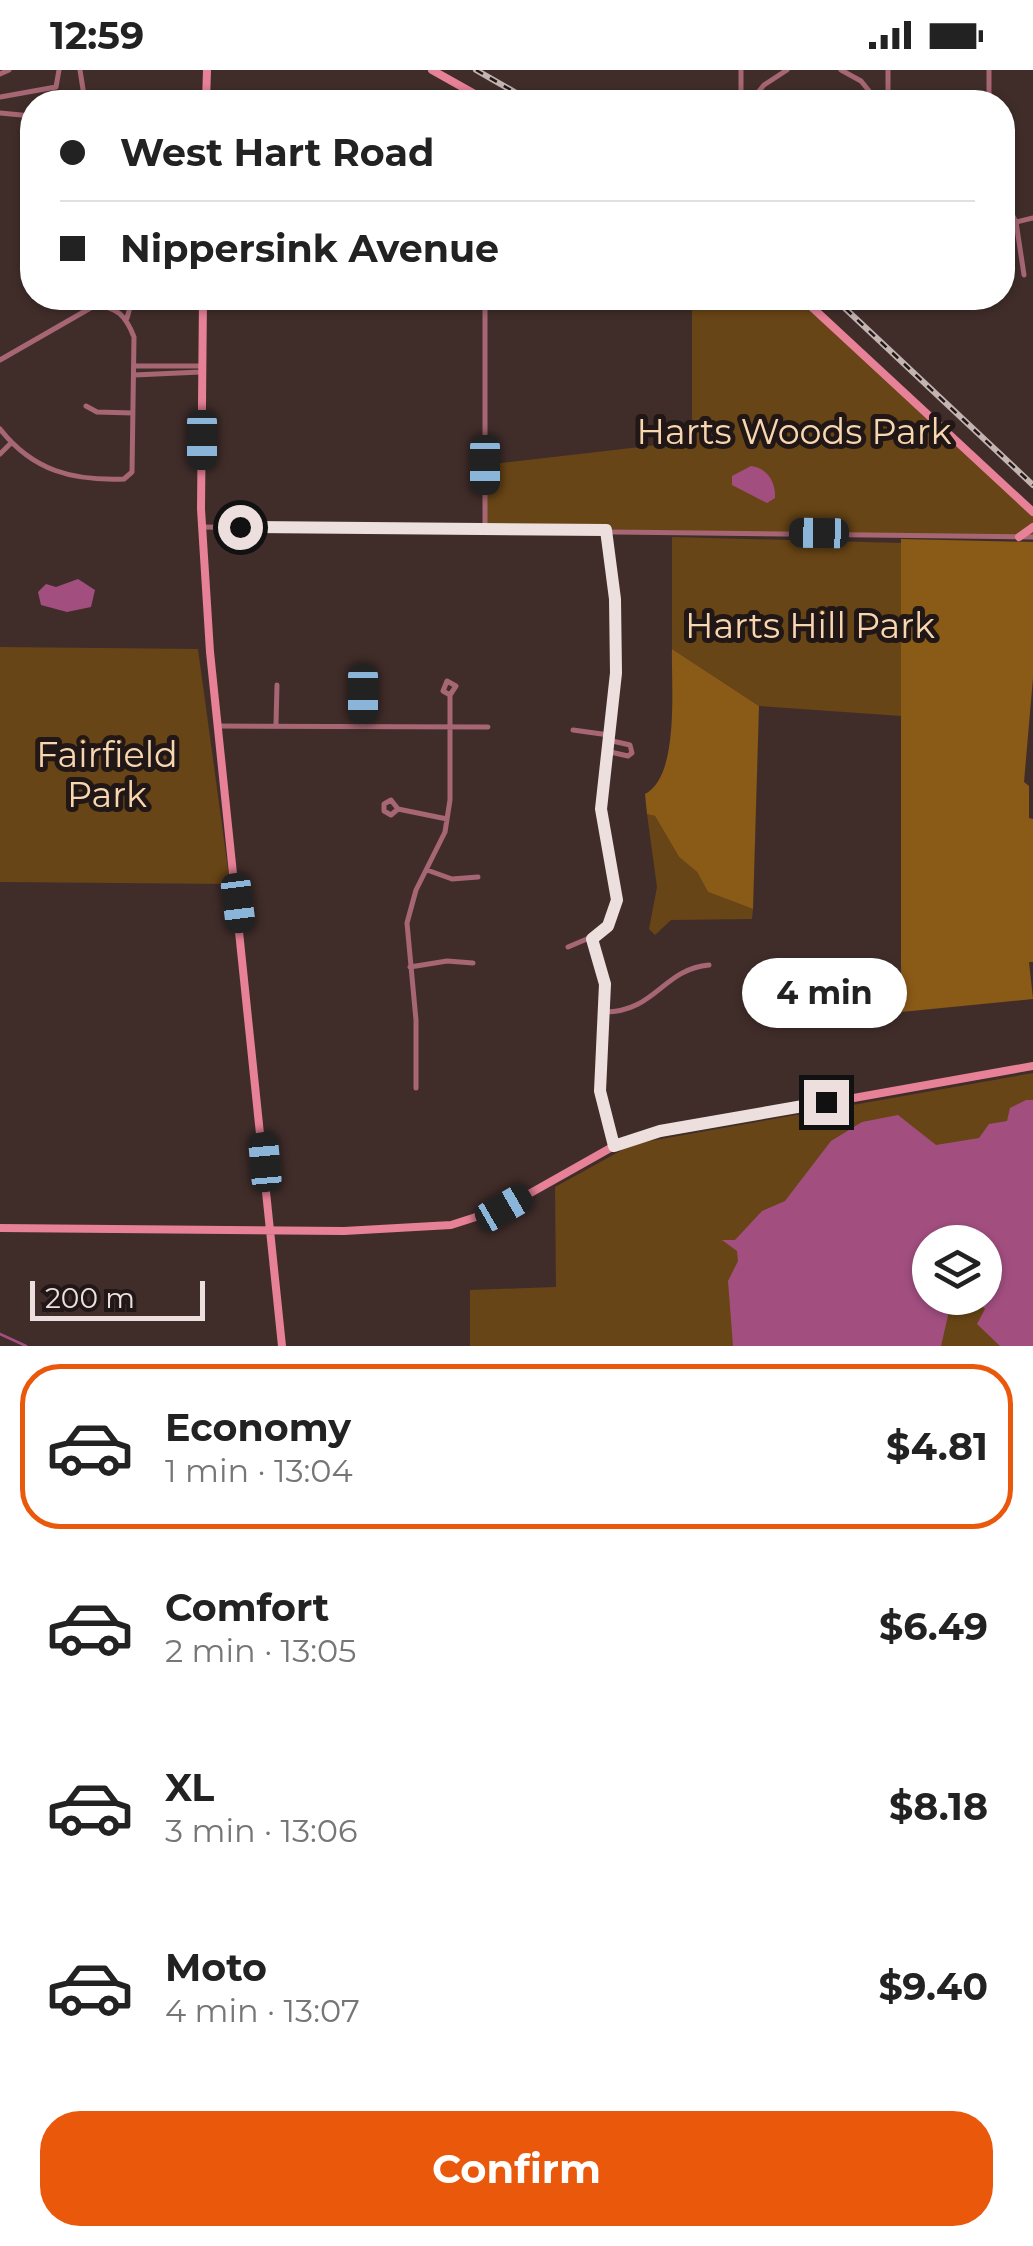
<!DOCTYPE html>
<html lang="en">
<head>
<meta charset="utf-8">
<style>
	:root { --surface:#fff; --page:#f6f6f6; --text:#222; --muted:#767676; --line:#e0e0e0; --accent:#ea580c }
	body { margin:0; font-family:Montserrat,sans-serif; background:var(--page); color:var(--text); height:100vh; display:flex; flex-direction:column; font-size:38px; white-space:nowrap }
	* { box-sizing:border-box; margin:0 }
	p { font-size:32px; color:var(--muted) }
	.icon { flex:none; width:55px; height:55px; fill:none; stroke:currentColor; stroke-width:2; stroke-linecap:round; stroke-linejoin:round }
	.map { position:relative; height:1276px; overflow:hidden }
	.sheet { display:flex; flex-direction:column; background:var(--surface); flex:1 }
	.sheet>* { flex:none }
	.banner { position:absolute; left:20px; top:20px; width:995px; height:220px; border-radius:40px; box-shadow:0 2px 8px #0004; display:grid; align-content:center; height:220px; padding:0 40px; background:var(--surface) }
	.buttons { position:absolute; left:912px; top:1155px; display:grid; gap:20px }
	.buttons a { display:grid; place-items:center; width:90px; height:90px; border-radius:50%; background:var(--surface); box-shadow:0 2px 8px #0004; font-size:50px }
	.scale { position:absolute; left:30px; bottom:25px; width:175px; box-sizing:border-box; padding-left:10px; border:5px solid #eddfdd; border-top:0; font-size:28px; line-height:35px; white-space:nowrap; color:#eddfdd; -webkit-text-stroke:8px #211716; paint-order:stroke }
	.end { position:absolute; width:45px; height:45px; margin:-22px; border:12px solid #eddfdd; background:#111; box-shadow:0 0 0 5px #111 }
	.from { border-radius:50% }
	.bubble { position:absolute; height:70px; border-radius:35px; background:var(--surface); box-shadow:0 2px 8px #0004; font-size:32px; font-weight:700; line-height:70px; text-align:center }
	.car { position:absolute; width:30px; height:60px; margin:-30px -15px; border-radius:12px; box-shadow:0 0 8px 2px #0007; background:linear-gradient(#222 24%,#8ab4d8 0 40%,#222 0 76%,#8ab4d8 0 86%,#222 0) }
	.banner b { display:flex; align-items:center; gap:35px; height:95px; font-size:38px }
	.banner b+b { border-top:2px solid var(--line) }
	.banner i { width:25px; height:25px; background:var(--text) }
	ul { padding:18px 0 0; list-style:none }
	li { display:flex; align-items:center; gap:30px; height:165px; margin:0 20px 15px; padding:0 20px; border:5px solid transparent; border-radius:40px }
	li div { flex:1 }
	li b { display:block; font-size:38px }
	li em { font-style:normal; font-weight:700 }
	li.on { border-color:var(--accent) }
	li>.icon { width:90px; height:90px; stroke-width:1.5 }
	.cta { display:flex; gap:20px; margin-top:auto; padding:20px 40px }
	.cta a { flex:1; height:115px; border-radius:40px; background:var(--accent); color:#fff; font-size:40px; font-weight:700; line-height:115px; text-align:center }
	.status { display:flex; justify-content:space-between; align-items:center; height:70px; padding:0 50px; background:var(--surface); direction:ltr }
	.status svg { height:28px; fill:currentColor }
	.map>svg:first-child { display:block }
	.green { fill:#684516; fill-rule:evenodd }
	.forest { fill:#8a5a17 }
	.water { fill:#a24f80 }
	.lines { fill:none; stroke-linecap:round; stroke-linejoin:round }
	.stream { stroke:#a24f80; stroke-width:2.5 }
	.street { stroke:#a66673; stroke-width:5 }
	.secondary { stroke:#e78197; stroke-width:8 }
	.rail-casing { stroke:#c3b4b2; stroke-width:6 }
	.rail { stroke:#211716; stroke-width:2.5; stroke-dasharray:8; stroke-linecap:butt }
	.route { stroke:#eddfdd; stroke-width:12 }
	.labels { text-anchor:middle; dominant-baseline:central; stroke-width:10; stroke-linejoin:round; paint-order:stroke }
	.park-label { font-size:35px; fill:#f7d6b0; stroke:#211716 }
</style>
</head>
<body>
<div class="status"><b>12:59</b><svg viewBox="0 0 49 12"><path d="M0 12V9h3v3zM5 12V6h3v6zM10 12V3h3v9zM15 12V0h3v12zM26 1h20v11H26zM47 4h2v5h-2z"/></svg></div>
<div class="map">
<svg width="1033" height="1276" viewBox="0 0 1033 1276">
	<rect width="100%" height="100%" fill="#402d2a"/>
	<path class="green" d="M692,228H797L1033,442V468L485,457V395L692,371Z
		M672,467L901,473V646L759,636L672,579Z
		M0,577L198,579L230,814L0,812Z
		M647,744L655,746L679,787L697,802L708,822L753,839L752,849L671,850L655,865L649,859L657,817Z
		M1033,1003V1276H470V1220L556,1217L555,1117L633,1074ZM930,1172H985V1228H930Z"/>
	<path class="forest" d="M901,469L1033,472V608L1024,712L1029,716V748L1033,749V892H1029L1033,929L901,942Z
		M672,579L759,636L753,839L708,822L697,802L679,787L655,746L647,744L645,724C680,706 671,616 672,579Z"/>
	<path class="water" d="M751,396C767,398 776,412 775,428L767,433L732,415V406Z
		M78,509L95,520L91,537L67,542L41,535L38,522L46,514L56,517Z
		M1026,1030H1033V1276H1000L977,1254L985,1239L975,1228H985V1172H930V1228H952L941,1276H733L728,1211L738,1191L737,1181L722,1170H735L762,1141L785,1131L831,1071L862,1052L898,1045L936,1075L979,1068L989,1054L1007,1051L1010,1038Z"/>
	<g class="lines">
		<path class="stream" d="M0,1264L26,1276"/>
		<path class="street" d="M80,0L85,32
			M741,0V21L754,32
			M841,0L861,11L878,32
			M0,4L9,0
			M0,27L56,17L59,0
			M878,31L888,23V0
			M750,32L764,15L787,0
			M989,32V0
			M0,43L32,46
			M1002,125L1016,152L1024,205
			M1016,152L1033,148
			M485,228V457
			M127,248L131,234L128,228
			M0,290L94,236C117,236 126,246 134,267L132,402L124,409C73,411 33,401 0,359
			M135,296H202
			M134,305L201,302
			M86,336L97,342L133,343
			M0,384L11,373
			M202,457L1033,467
			M363,625L356,619L362,610L371,616L363,625V655
			M276,654L277,615
			M218,656L488,657
			M573,660L609,665
			M606,681L628,686L632,683L630,675L608,670
			M398,739L391,745L384,741V734L391,730L398,739L447,749
			M427,800L452,809L478,807
			M592,869L605,914L600,1021L614,1076
			M568,877L601,863L617,830L601,739L616,603L615,529L606,460
			M410,897L447,891L473,893
			M605,942C655,942 663,899 709,895
			M416,1018V950L407,853L416,820L445,762L450,730V625L456,616L447,611L443,621L450,625"/>
		<path class="secondary" d="M432,0L489,32
			M206,32L207,0
			M203,228L201,439L210,582L282,1276
			M802,228L1033,442
			M1019,467L1033,457
			M0,1158L344,1161L451,1155L504,1138L614,1076L641,1066L1033,996"/>
		<defs>
			<path id="rail" d="M476,0L532,32
				M834,228L1033,415"/>
		</defs>
		<use href="#rail" class="rail-casing"/>
		<use href="#rail" class="rail"/>
	</g>
	<g class="lines">
		<path class="route" d="M240,457L606,460L615,529L616,603L601,739L617,830L608,856L592,869L605,914L600,1021L614,1076L660,1061L826,1032"/>
	</g>
	<g class="labels">
		<g class="park-label">
			<text x="794" y="361">Harts Woods Park</text>
			<text x="810" y="555">Harts Hill Park</text>
			<text x="107" y="684">Fairfield<tspan x="107" dy="40">Park</tspan></text>
		</g>
	</g>
</svg>
<div class="buttons">
<a><svg class="icon" aria-label="layers" viewBox="0 0 24 24"><path d="M12 4l9 5-9 5-9-5zM3 14l9 5 9-5"/></svg></a>
</div>
<div class="scale">200 m</div>
<i class="end from" style="left:240px;top:457px"></i>
<i class="end" style="left:826px;top:1032px"></i>
<div class="bubble" style="left:742px;top:888px;width:165px">4 min</div>
<i class="car" style="left:202px;top:370px;rotate:180deg"></i>
<i class="car" style="left:485px;top:395px;rotate:180deg"></i>
<i class="car" style="left:819px;top:463px;rotate:271deg"></i>
<i class="car" style="left:363px;top:624px;rotate:180deg"></i>
<i class="car" style="left:238px;top:833px;rotate:173deg"></i>
<i class="car" style="left:265px;top:1092px;rotate:355deg"></i>
<i class="car" style="left:504px;top:1138px;rotate:60deg"></i>
<div class="banner">
<b><i class="from"></i>West Hart Road</b>
<b><i></i>Nippersink Avenue</b>
</div>
</div>
<section class="sheet">
<ul>
<li class="on"><svg class="icon" aria-label="car" viewBox="0 0 24 24"><path d="M5 17H2v-5l4-1 3-4h7l3 4 3 1v5h-3M9 17h6M6 11h13"/><circle cx="7" cy="17" r="2"/><circle cx="17" cy="17" r="2"/></svg><div><b>Economy</b><p>1 min · 13:04</p></div><em>$4.81</em></li>
<li><svg class="icon" aria-label="car" viewBox="0 0 24 24"><path d="M5 17H2v-5l4-1 3-4h7l3 4 3 1v5h-3M9 17h6M6 11h13"/><circle cx="7" cy="17" r="2"/><circle cx="17" cy="17" r="2"/></svg><div><b>Comfort</b><p>2 min · 13:05</p></div><em>$6.49</em></li>
<li><svg class="icon" aria-label="car" viewBox="0 0 24 24"><path d="M5 17H2v-5l4-1 3-4h7l3 4 3 1v5h-3M9 17h6M6 11h13"/><circle cx="7" cy="17" r="2"/><circle cx="17" cy="17" r="2"/></svg><div><b>XL</b><p>3 min · 13:06</p></div><em>$8.18</em></li>
<li><svg class="icon" aria-label="car" viewBox="0 0 24 24"><path d="M5 17H2v-5l4-1 3-4h7l3 4 3 1v5h-3M9 17h6M6 11h13"/><circle cx="7" cy="17" r="2"/><circle cx="17" cy="17" r="2"/></svg><div><b>Moto</b><p>4 min · 13:07</p></div><em>$9.40</em></li>
</ul>
<div class="cta"><a>Confirm</a></div>
</section>
</body>
</html>
